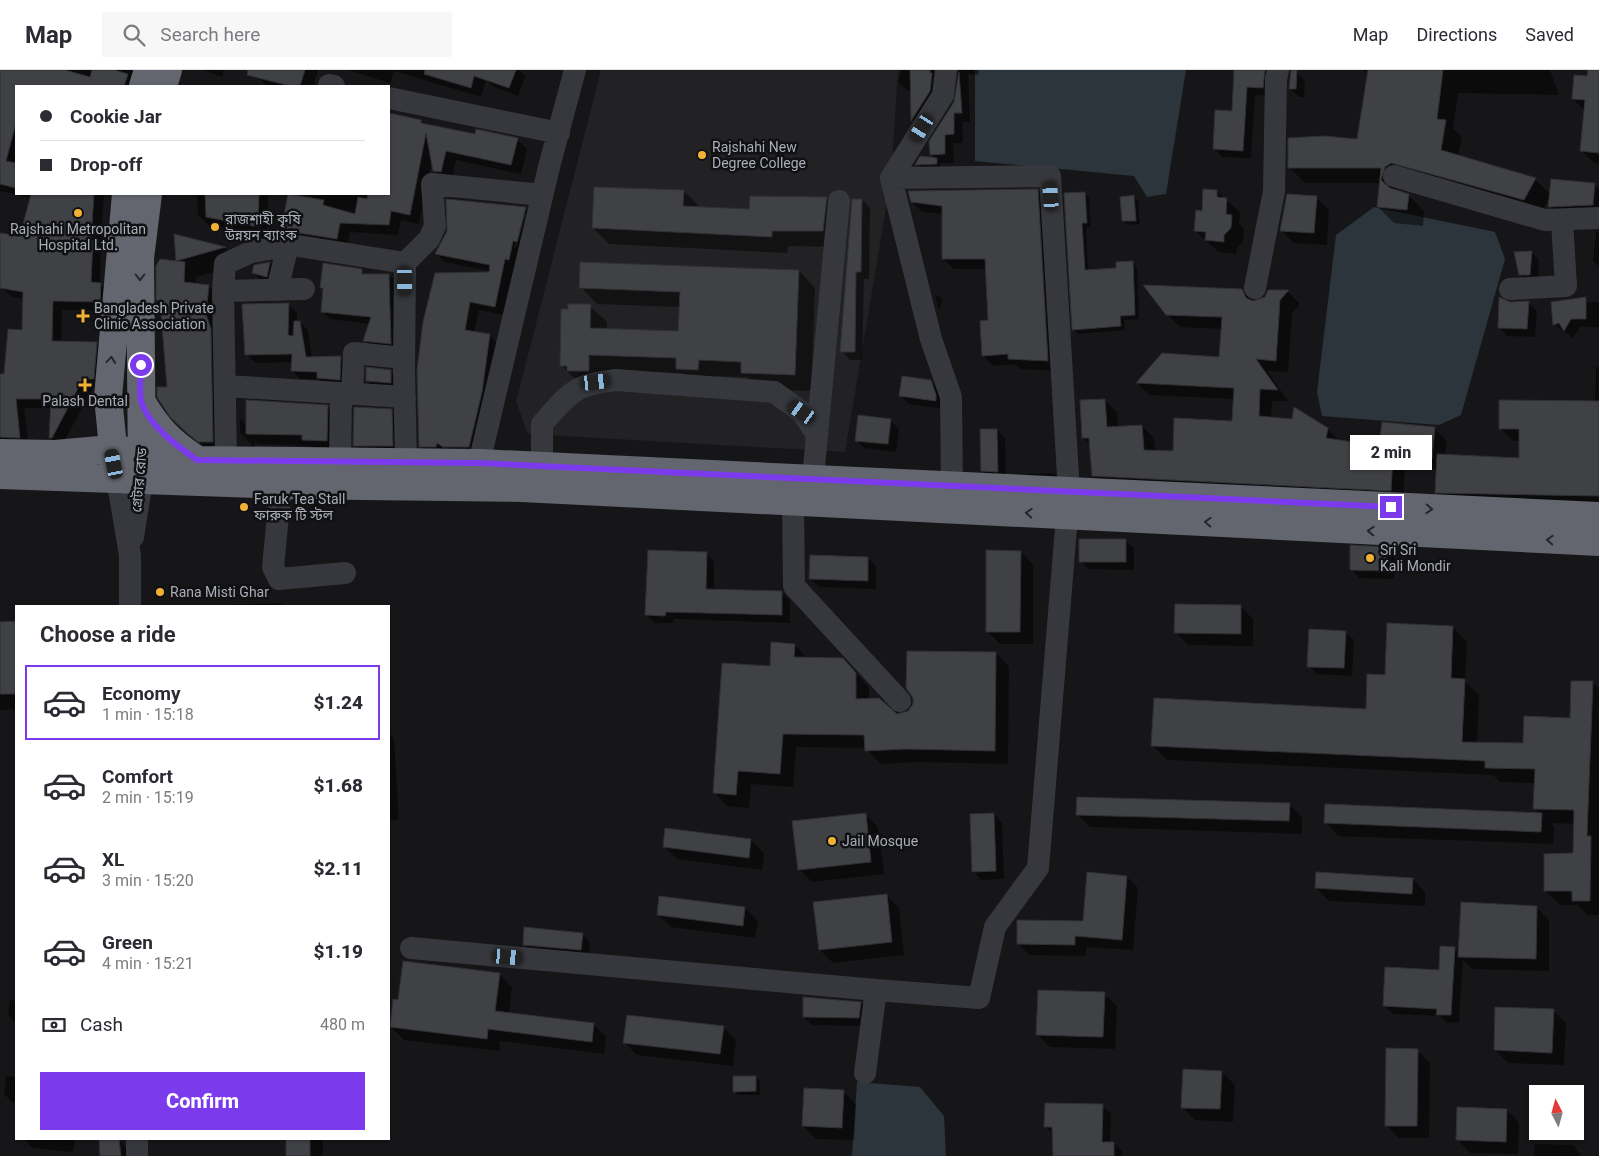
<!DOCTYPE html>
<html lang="en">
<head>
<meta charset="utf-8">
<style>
	:root { --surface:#fff; --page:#f7f7f7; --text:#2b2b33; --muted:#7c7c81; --line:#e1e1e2; --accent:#7c3aed }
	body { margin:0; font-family:Roboto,"Noto Sans Bengali",sans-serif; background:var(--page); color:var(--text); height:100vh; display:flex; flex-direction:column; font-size:19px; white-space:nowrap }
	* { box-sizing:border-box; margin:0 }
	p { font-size:16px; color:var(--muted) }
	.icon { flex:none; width:28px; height:28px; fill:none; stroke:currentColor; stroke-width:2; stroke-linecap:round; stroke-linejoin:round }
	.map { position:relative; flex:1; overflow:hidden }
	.sheet { position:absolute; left:15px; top:535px; width:375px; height:535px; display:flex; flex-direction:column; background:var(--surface); border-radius:0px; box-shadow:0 1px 4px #0004 }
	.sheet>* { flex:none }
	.banner { position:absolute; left:15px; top:15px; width:375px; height:110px; border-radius:0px; box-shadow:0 1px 4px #0004; display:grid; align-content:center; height:110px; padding:0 25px; background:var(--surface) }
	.needle { width:32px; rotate:354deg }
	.fabs { position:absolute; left:1529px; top:1015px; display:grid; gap:10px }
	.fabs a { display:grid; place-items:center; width:55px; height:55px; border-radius:0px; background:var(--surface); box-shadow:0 1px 4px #0004; font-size:25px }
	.end { position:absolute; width:22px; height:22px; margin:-11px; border:6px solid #7c3aed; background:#fff; box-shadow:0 0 0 2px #fff }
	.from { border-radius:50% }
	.bubble { position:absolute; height:35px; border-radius:0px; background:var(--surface); box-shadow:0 1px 4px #0004; font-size:16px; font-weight:800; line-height:35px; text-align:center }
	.car { position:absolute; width:15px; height:30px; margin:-15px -8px; border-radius:6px; box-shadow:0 0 4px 1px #0007; background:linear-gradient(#222 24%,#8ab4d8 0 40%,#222 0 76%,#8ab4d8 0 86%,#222 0) }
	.banner b { display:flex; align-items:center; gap:18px; height:48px; font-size:19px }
	.banner b+b { border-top:1px solid var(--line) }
	.banner i { width:12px; height:12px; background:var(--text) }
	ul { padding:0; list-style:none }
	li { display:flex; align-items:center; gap:15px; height:75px; margin:0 10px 8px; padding:0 15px; border:2px solid transparent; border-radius:0px }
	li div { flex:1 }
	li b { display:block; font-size:19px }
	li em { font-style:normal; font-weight:800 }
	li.selected { border-color:var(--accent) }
	li>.icon { width:45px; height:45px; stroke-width:1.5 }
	h2 { padding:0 25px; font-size:22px; line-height:60px }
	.pay { display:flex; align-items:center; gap:12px; height:55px; padding:0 25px; font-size:19px }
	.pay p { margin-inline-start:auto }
	.cta { display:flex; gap:10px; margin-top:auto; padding:10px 25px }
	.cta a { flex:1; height:58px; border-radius:0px; background:var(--accent); color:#fff; font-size:20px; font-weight:800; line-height:58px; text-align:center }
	header { display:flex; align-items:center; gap:30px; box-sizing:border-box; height:70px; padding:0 25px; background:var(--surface); border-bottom:1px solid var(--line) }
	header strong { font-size:24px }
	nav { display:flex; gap:28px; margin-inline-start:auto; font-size:18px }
	.search { width:350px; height:45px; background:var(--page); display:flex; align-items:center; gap:12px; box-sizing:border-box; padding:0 18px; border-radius:0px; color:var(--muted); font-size:19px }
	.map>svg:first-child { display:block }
	.built { fill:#222225 }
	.water { fill:#2c353c }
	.shadow { fill:#0007; fill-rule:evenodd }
	.building { fill:#404145; stroke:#303034 }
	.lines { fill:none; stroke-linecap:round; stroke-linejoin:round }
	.minor { stroke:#37383d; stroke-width:22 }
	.highway { stroke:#63666e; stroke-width:28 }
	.oneway { stroke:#26262a }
	.route { stroke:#7c3aed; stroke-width:6 }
	.poi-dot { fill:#f2b134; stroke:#111113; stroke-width:2 }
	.labels { text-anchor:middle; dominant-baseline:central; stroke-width:5; stroke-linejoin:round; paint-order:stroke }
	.poi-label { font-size:14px; fill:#a8adb8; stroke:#111113; text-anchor:start }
	.street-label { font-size:14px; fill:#a8adb8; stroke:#111113 }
</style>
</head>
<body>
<header>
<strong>Map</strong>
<div class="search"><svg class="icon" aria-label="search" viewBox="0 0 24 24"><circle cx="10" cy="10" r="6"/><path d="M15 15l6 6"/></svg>Search here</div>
<nav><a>Map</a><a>Directions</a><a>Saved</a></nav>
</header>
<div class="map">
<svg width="1599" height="1086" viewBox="0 0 1599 1086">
	<rect width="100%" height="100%" fill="#161618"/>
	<path class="built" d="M601,0H898L891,108L845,382L528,364L516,332Z"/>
	<path class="water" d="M975,0H1186L1166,124L1147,127L1134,106L975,91Z
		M1374,137L1495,162L1505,189L1461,345L1439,355L1322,346L1317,322L1336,165Z
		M857,1012L920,1017L944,1046L946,1086H852Z"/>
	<path class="shadow" d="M0,0H137L136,16H16V124H104L100,179L101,181L100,214L110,223L109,241L62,240L61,273L97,274L106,283L103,318H93L61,377L50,368L52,338H24L29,377L0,378V305H5L23,262L24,229L12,227L2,218L0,164L21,168L31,128L0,121Z
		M203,0H224L222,7Z
		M246,0H318L313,16H267L258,7L259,4Z
		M348,0H519L525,6L518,26L494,17L486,10L481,27L394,1L390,13Z
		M901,0H947L921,59L913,50L912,21H908L898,12Z
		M959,0H979L978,5L968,4L970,52H962L963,73H953L954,93H940V98H920L916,94L935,89L931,84L957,27Z
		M1236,0H1278L1271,25H1255L1251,88L1222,87L1214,78L1233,42Z
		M1362,0H1550L1559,25L1458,23L1453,59L1462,67L1458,86L1535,109L1551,125L1594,114L1599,119V143L1558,145L1550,136L1551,125L1540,145L1397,118V122L1408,125L1424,141L1423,156L1394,153L1378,137L1381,113H1305L1289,97L1358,70L1379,6Z
		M1296,2L1305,10L1304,27H1299L1290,19Z
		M1599,8V42L1585,41L1573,29Z
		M389,44L421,51L425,56L476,66L517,69L527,79L521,104L456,90L451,111L444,110L434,100L432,90L419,154L401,150L398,165L350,162L347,178L292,170L282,161L289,125L283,124H389Z
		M1599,59V94L1594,93L1582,81Z
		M684,121L700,137L750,140L826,128L842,144L839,177L788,176L787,183L609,174L593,158Z
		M1037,121L1048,131L1058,301L1020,299L1015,294L994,296L983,286L981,252L990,251L987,199H954L943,189L944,144L922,142L912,132Z
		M1217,121L1240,142L1239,153L1244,159L1243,171L1237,178L1236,184L1219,182L1195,161L1203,143Z
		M1084,123L1089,127L1091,157H1086L1088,201L1117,199L1132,192L1137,197L1139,249L1124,250L1125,260L1078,264L1074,260L1066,124Z
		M197,124H268L267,166L208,155L198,145Z
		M1134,127L1138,131L1140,154L1127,155L1123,151Z
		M1316,127L1329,140L1327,175L1294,173L1281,160Z
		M862,130L870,138L869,209H864L862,290H850L842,281Z
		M526,138L534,147L517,198L514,197L504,245L479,240L474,262L489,265L498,274L478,384L429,385L420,376L425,252L495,202L445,192L436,184ZM523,144H526L516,178L514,177Z
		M1596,162H1599V197L1593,191Z
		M176,166L225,178L241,194L196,207V215L208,216L220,228L224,383H211L171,346L162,235L157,230L179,193L177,190Z
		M1531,182L1539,190L1538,213H1529L1520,205Z
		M270,193L278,202L275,214L262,211L254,203L255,196Z
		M361,201L366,205H389L397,213L399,281L373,279L365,270L370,254L330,249L322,241L324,221L321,218Z
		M799,201L815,218L811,321L759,319L747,307L715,306L714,316L694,315L682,303L606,301L578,312L561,295L590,236L607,252V259L679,262L680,237L597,234L581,217Z
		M1242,220L1254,232L1265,228L1269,221L1288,222L1300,234L1292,243L1288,302L1267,301L1288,331H1272L1271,348L1327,359L1340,371L1380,377L1434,358L1447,371L1445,385L1520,390V371H1513L1500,358L1595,332L1596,297H1599V438L1449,435L1436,422L1437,400L1405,397L1403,432L1105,418L1093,406L1091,375L1083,368L1104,330L1117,342L1118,358L1142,356L1154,368L1155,381L1174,382L1233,352L1235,329L1149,325L1137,313L1220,288L1222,259L1180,257L1167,244Z
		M935,224L942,228L940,240L938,238Z
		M1528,232L1537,241L1535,267L1507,266L1499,257L1510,233Z
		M1583,232H1599V257H1580L1573,268L1554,254Z
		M288,234L297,243V252H300L308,261L312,288L340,287L349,295L347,318L326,316L319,309H300L292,300L293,292L255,293L247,284Z
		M390,301L399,310V320L375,319L367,311Z
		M931,311L939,319L944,339L909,334L901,326Z
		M327,337L338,348V382L315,381L310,376L258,374L254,370L256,376H253L240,363V349L247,356Z
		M391,341L404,353L405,389L367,388L355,376Z
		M890,350L899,359L896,382L864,378L856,370Z
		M997,360L1005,368L1006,410L991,409L982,401Z
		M1054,403L1063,412L1034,411L1027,404Z
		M1125,470L1134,478V500L1089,499L1080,491Z
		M1387,478L1395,487L1394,509L1359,508L1351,499Z
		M1021,482L1033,495V574H1000L987,561Z
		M706,483L714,492V520L782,523L790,531V553L674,549L673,553H654L646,544Z
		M868,488L876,496V519L819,517L811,509Z
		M280,533L284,536H230V535Z
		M1241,537L1253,549V576L1188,575L1175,562Z
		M0,553H16V639L0,640Z
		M1453,557L1467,572L1465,611L1479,625L1477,673L1524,674L1571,649L1593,612L1599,619V845H1588L1578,835H1560L1545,821L1574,785L1575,754L1550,753L1554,757L1553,774L1338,766L1326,753L1540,744L1535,738L1536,713L1500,712L1493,705L1167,690L1152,675L1367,640L1386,607Z
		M1345,562L1354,570L1352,606L1317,604L1309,596Z
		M795,575L808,589L856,603L869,618V629L902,645L909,642L914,635L996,583L1009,597L1008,694L920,692L880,694L866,678L796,677L793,717L751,714L749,738L727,736L714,722L771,598Z
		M389,663L394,669L399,750H389Z
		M1290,735L1302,747V764L1090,757L1077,744Z
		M865,744L878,757L884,804L812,812L799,799Z
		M994,744L1002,753L1004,809L981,810L973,801Z
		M751,770L764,783L762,800L677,789L664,776Z
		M1127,807L1138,818L1133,880L1086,877V886L1029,885L1018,873L1084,852Z
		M1413,809L1425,822V836L1329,831L1316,818Z
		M886,825L899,838L904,885L833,893L820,880L815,833Z
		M1536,837L1549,850V901L1472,899L1463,890L1459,953L1446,952L1440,946L1393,944L1384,936L1440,901L1455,878L1459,883Z
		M745,838L758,851L755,868L671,857L658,845Z
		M582,864L590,872L589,888L533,883L524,874Z
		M499,904L512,917L509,944L594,955L606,967L604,984L500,971L499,981L404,970L391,957L399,931Z
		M1104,924L1117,936L1115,979L1050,977L1037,964Z
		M10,930L16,931V953L8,945Z
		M861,933L869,941L867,956L812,955L804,947Z
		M1553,940L1566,953L1564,995L1508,993L1495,980Z
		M723,957L736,970L733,996L637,985L624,972Z
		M1417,980L1430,993L1429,1068H1399L1386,1055Z
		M1222,1002L1235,1015L1233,1052L1195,1050L1182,1037Z
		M6,1006L16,1007V1033L12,1032L4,1024Z
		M756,1007L760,1011V1025H738L734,1021Z
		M843,1021L856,1034L854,1070L816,1069L803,1056Z
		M1102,1036L1111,1044L1110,1073H1114L1122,1081V1086H1055L1054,1065L1045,1057Z
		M1507,1040L1519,1053L1518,1084L1470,1083L1458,1070Z
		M24,1069H75L73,1082L32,1078Z
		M287,1069H323V1086H287Z
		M118,1070L127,1078L128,1086H102Z
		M1535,1074L1573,1075L1581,1086H1534Z"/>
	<path class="building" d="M0,0H65L90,7L92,0H114L128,4L124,16H16V53L6,91L16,93V118L0,114Z
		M248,0H305L300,16H290L247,5Z
		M425,0H516L509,18L474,6L471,18L424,4Z
		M910,0H930V3H932L930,21L911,51Z
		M1234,0H1265L1263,18L1247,17L1243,81L1213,79L1215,40L1232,41Z
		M1291,0H1297L1296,19H1289Z
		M1368,0H1443L1437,49L1446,50L1441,80L1536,108L1524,130L1391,93L1385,97L1381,110L1390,118L1409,124L1407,140L1377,137L1381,98H1288V68L1323,66L1357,69Z
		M1588,0H1599V83L1580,81L1585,30L1572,29L1574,5L1587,6Z
		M959,2L962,43H954V64L945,65V84L930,85L929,71L954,32Z
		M389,43L421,50V53L475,64L476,59L518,68L511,95L446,81L441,102L433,101L426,63L410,145L391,141L389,155L340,153L337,169L299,163L292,158L281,161L288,124L324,130L323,135L355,144L358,127L367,129L368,124H389Z
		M920,86L937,88V94L915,95Z
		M1551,109L1595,113L1593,135L1548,137Z
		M594,117L684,120L683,136L749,139L750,126L827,127L823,161H772V167L592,158Z
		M1038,119L1048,291L1008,289V284L982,286L980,251L988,250L985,189H942V136L911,132L908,121Z
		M1203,119L1217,120V127L1227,128L1226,144L1232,145L1231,158L1224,165V172L1205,170L1206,162L1194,161L1196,140L1202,141Z
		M1085,122L1087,153H1082L1085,200L1116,198V192L1133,191L1135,245L1120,246L1121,256L1072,260L1064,123Z
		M31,124H94L91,171H93L91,212L101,213L100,232L53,231L52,271L97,272L94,309H83L52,368H49L51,329H16L20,368L0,367V304H4L8,259L22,260L23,222L0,218V163L20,166Z
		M205,124H259L258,157L206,147Z
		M1287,124L1317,126L1314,163L1280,161Z
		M1134,125L1136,151H1122L1120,127Z
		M446,129L526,137L517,172L513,171L509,190L505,189L495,237L470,232L465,260L490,264L482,322L469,377H443L437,373L436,377H419L417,300L423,252L435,203L489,202L490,195L435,184L447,161Z
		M852,129H862L861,202H856L855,282H840Z
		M174,164L226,177L176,191Z
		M1532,181L1530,205H1519L1514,182Z
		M160,189L185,192L184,212L209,215L206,244L211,259L213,372H198L188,364L170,347L157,327V317H167L160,231L156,230V196Z
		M270,192L267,207L252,203L254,195Z
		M580,192L799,200L795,305L741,303V292L699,290L698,300L676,299V288L589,285V301H567V296H560L561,239H568V234H591L590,258L678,261L680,222L579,218Z
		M323,193L362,199V204H389L391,274L363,271L371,247L321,242L323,218H320Z
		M1143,215L1242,219L1246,228L1253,231L1265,227L1268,220H1289L1280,230L1276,291L1256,289L1278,320L1260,319L1259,346L1292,349L1294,337L1328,358L1326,368L1379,376L1382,352L1435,357L1432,389L1393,385L1391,421L1092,406L1089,368H1082L1080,330L1105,329L1107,357L1142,355L1144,380L1173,381L1174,348L1232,351L1234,318L1136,313L1162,283L1219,287L1222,247L1166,245Z
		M1499,227L1510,232L1529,231L1527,259L1498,258Z
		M1586,227V249H1571L1564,261L1559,253L1553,255L1551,232Z
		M289,233L288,265L293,266L294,251H300L306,287L341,286L340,310L317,308V302L291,301L292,284L245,285L242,234Z
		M366,297L391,300V313L366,311Z
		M902,306L931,310L936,325V331L899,326Z
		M246,330L328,335L327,371L302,370V365L246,364Z
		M1499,330L1599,331V426L1435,423L1437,384L1519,388V359H1499Z
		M354,337L392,339L393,376H353Z
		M858,345L891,349L888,374L855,371Z
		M980,359H997L998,402L981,401Z
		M1079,469H1126V492H1079Z
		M1350,475L1387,477L1386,501L1350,500Z
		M648,480L707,482L706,519L782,521V545L666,542L665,546L645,545Z
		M986,480L1021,481L1020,562H986Z
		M810,485L868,487V511L809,509Z
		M1175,534L1241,535V564L1174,563Z
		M16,551V624H0V552Z
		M1387,553L1453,556L1451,608L1465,609L1462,672L1523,673L1524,646L1570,648L1571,611H1593L1587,766H1591L1590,831H1572V821H1544V784L1573,783L1574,740L1533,739L1535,699L1485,698V691L1151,676L1154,628L1366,639L1367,604L1385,605Z
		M1309,559L1346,561L1344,598L1307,597Z
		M771,572L795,574L794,587L843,588L856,603V629L879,628L897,644L908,641L913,634V628L906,618L907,581L996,582L995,681L906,679L865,681L864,665L783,664L780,704L738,701L736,725L713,723L722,593L770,596Z
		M1077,727L1290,733L1289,751L1076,745Z
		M1325,734L1542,743L1541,762L1324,753Z
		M866,743L871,792L798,800L792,751Z
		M994,743L996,801L972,802L970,744Z
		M665,758L751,769L749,788L663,777Z
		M1087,802L1127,806L1122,870L1075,866V875L1017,874V850L1083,851Z
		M1316,802L1413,808L1412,824L1315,818Z
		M887,824L892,872L819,880L813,832Z
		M659,826L745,837L743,856L657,845Z
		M1461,832L1537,836L1536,889L1458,887Z
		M524,857L583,863L581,880L523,875Z
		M1440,876L1455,877L1451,945H1436L1437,939L1383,936L1385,897L1439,900Z
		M403,891L500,903L495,941L594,953L592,972L488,959L487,969L390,957L393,929L398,930Z
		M1038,920L1105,922L1103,967L1036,965Z
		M803,927L861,932L859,948L803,947Z
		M1495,937L1554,939L1552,983L1494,980Z
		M627,945L724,956L720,984L623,973Z
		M1386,978L1418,979L1417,1056H1385Z
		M1183,999L1222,1001L1220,1039L1181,1038Z
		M733,1006H756V1021L733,1022Z
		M804,1018L844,1020L842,1058L802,1056Z
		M1045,1033L1103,1034L1102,1072H1114V1086H1053L1052,1057H1044Z
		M1457,1037L1507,1039L1506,1072L1456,1070Z
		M119,1069L121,1086H100L99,1070Z
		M286,1069H310V1086H286Z"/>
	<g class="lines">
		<path class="minor" d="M946,0L943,25L891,108L931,269L951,327L952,416
			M329,15L334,16
			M389,28L559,63
			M1394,106L1545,150L1599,148
			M1255,218L1274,121L1276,9L1278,0
			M1510,219L1566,216L1562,151
			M277,220L289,171
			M223,221L304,219
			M225,316L405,327
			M352,324L354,283L404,288
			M817,365L839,131
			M226,390L223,221L225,194L251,182L292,175L405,193
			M340,392L341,323
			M406,393L404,299L405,193L429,169L435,156L432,114L542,125
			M542,396V354C570,323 572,315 616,310L774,322L802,342L817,365L813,408
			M117,408L130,485V536
			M480,408L479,393L549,97L575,0
			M281,415L273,497L279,509L345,503
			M793,431L794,516L900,631
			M133,467L142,410
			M411,878L876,920
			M865,1003L876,920L979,928L995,857L1038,798L1069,422L1050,106L891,108
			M137,1069V1086"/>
		<path class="highway" d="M143,16L148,0
			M163,16L168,0
			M141,331C157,358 169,371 196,389
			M0,383L55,384L111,379L197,390L479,393L1599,446
			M115,397L108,327L126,124
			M142,402L140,188L148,124
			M0,405L281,415L522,418L1599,472"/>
	</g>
	<defs><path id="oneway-chevron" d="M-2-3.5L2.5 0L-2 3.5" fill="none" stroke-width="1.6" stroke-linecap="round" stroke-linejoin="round" transform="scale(1.25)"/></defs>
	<g class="oneway">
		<use href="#oneway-chevron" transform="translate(140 207) rotate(90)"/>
		<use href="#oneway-chevron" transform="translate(111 290) rotate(-85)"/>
		<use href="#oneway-chevron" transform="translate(1429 439) rotate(3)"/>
		<use href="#oneway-chevron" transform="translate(1029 443) rotate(-177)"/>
		<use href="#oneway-chevron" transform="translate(1208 452) rotate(-177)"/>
		<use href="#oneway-chevron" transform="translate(1371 461) rotate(-178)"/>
		<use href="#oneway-chevron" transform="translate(1550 470) rotate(-177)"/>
	</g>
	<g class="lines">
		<path class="route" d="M141,295C141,306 139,320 141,331C148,355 177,376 197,390L479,393L1391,437"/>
	</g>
	<g class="poi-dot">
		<circle cx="702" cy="85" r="5"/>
		<circle cx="78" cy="143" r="5"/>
		<circle cx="215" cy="157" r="5"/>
		<path d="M80.5 238.5h5v5h5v5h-5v5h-5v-5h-5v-5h5z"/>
		<path d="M82.5 307.5h5v5h5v5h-5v5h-5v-5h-5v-5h5z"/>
		<circle cx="244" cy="437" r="5"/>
		<circle cx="1370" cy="488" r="5"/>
		<circle cx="160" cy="522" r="5"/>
		<circle cx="832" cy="771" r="5"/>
	</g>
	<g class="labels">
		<g class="poi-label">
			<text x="712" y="77">Rajshahi New<tspan x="712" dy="16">Degree College</tspan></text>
			<text x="225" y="149">রাজশাহী কৃষি<tspan x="225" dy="16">উন্নয়ন ব্যাংক</tspan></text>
			<text x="78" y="159" text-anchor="middle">Rajshahi Metropolitan<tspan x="78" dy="16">Hospital Ltd.</tspan></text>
			<text x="94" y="238">Bangladesh Private<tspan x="94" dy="16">Clinic Association</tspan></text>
			<text x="85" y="331" text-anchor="middle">Palash Dental</text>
			<text x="254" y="429">Faruk Tea Stall<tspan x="254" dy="16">ফারুক টি স্টল</tspan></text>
			<text x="1380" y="480">Sri Sri<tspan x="1380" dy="16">Kali Mondir</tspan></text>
			<text x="170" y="522">Rana Misti Ghar</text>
			<text x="842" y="771">Jail Mosque</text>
		</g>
		<g class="street-label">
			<text transform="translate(139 410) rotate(-85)">গ্রেটার রোড</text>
		</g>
	</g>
</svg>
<div class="fabs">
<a><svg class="needle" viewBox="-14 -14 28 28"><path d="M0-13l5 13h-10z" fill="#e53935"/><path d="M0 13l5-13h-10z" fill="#7c7c81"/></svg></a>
</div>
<i class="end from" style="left:141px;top:295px"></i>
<i class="end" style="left:1391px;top:437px"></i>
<div class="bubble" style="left:1350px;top:365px;width:82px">2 min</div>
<i class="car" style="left:922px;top:58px;rotate:212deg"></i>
<i class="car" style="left:1051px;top:126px;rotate:356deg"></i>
<i class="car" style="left:405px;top:211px;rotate:179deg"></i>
<i class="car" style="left:596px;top:312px;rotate:84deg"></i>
<i class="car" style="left:802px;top:342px;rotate:305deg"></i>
<i class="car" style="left:114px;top:394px;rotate:349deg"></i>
<i class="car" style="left:508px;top:887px;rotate:95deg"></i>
<div class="banner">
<b><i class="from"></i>Cookie Jar</b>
<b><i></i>Drop-off</b>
</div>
<section class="sheet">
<h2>Choose a ride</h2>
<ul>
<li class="selected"><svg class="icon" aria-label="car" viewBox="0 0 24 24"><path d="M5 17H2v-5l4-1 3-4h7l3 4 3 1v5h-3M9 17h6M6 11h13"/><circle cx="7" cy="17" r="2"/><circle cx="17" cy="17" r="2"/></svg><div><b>Economy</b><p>1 min · 15:18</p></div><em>$1.24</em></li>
<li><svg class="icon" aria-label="car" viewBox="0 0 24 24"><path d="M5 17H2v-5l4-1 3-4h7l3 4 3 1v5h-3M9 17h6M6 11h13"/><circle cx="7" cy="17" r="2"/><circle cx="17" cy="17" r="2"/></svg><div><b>Comfort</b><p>2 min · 15:19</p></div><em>$1.68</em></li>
<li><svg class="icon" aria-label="car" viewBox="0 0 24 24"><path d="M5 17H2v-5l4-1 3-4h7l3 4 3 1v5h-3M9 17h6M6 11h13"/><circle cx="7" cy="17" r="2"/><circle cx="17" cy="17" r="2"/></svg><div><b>XL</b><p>3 min · 15:20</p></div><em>$2.11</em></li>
<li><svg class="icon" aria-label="car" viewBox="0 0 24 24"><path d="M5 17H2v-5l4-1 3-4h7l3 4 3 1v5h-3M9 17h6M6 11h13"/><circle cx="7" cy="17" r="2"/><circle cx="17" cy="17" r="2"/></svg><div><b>Green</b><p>4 min · 15:21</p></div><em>$1.19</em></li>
</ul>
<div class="pay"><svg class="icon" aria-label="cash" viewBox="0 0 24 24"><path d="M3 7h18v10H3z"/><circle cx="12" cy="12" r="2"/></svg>Cash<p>480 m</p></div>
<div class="cta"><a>Confirm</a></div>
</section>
</div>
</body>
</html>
